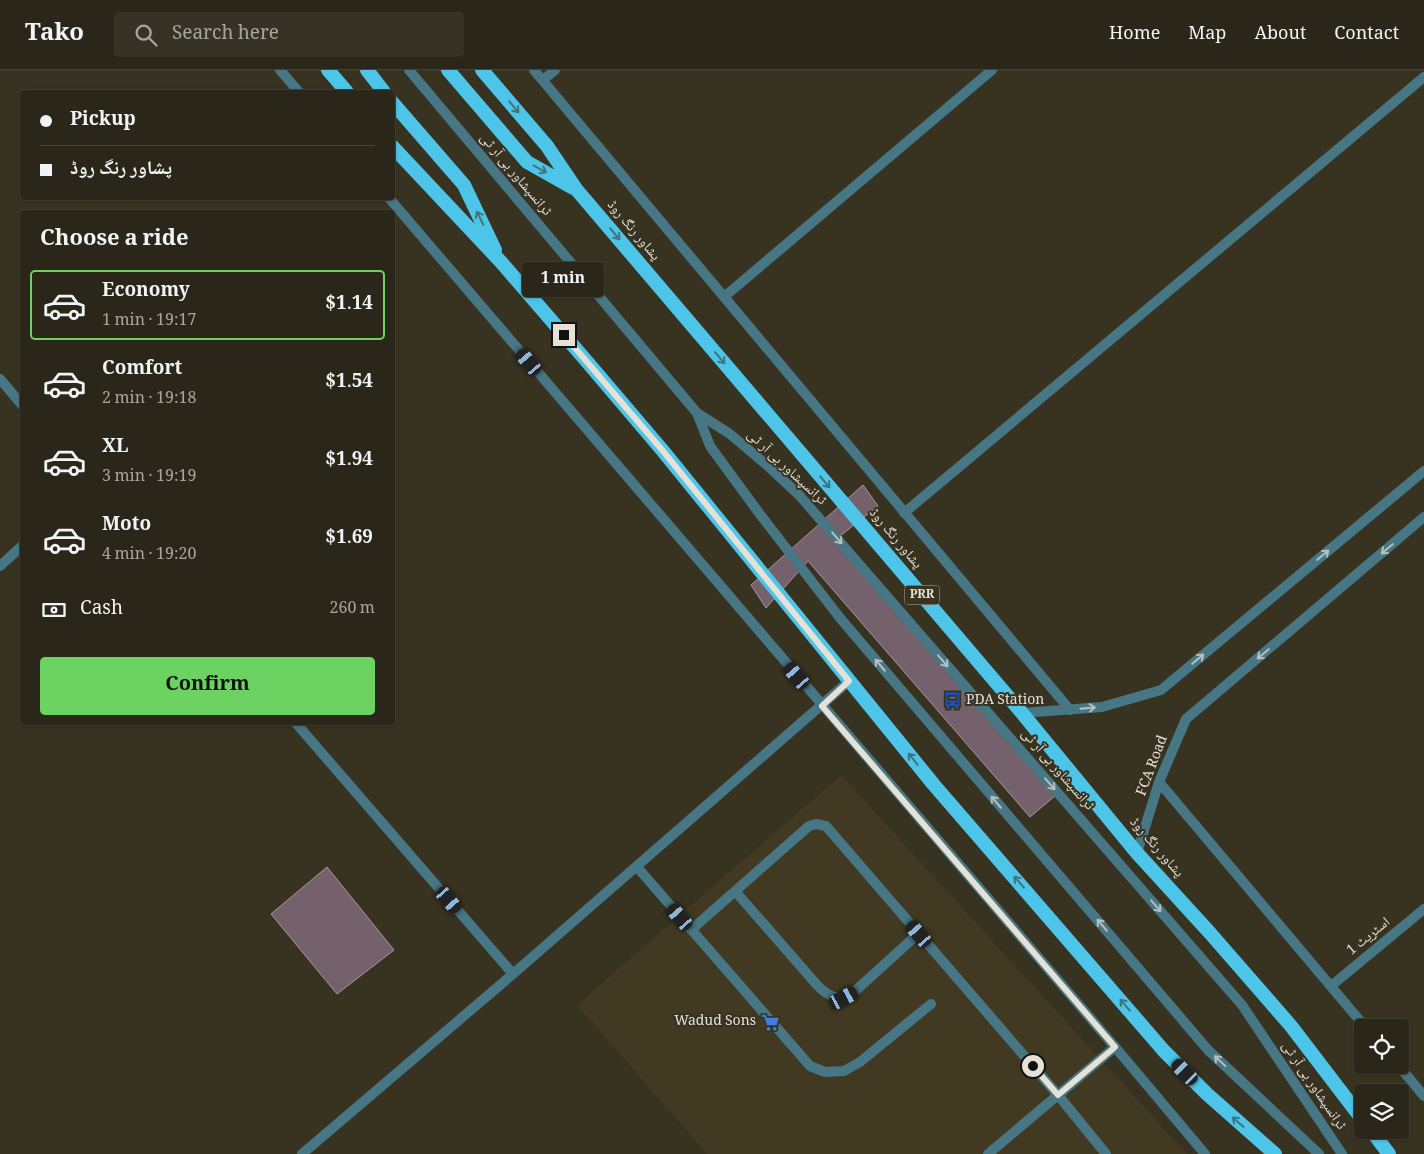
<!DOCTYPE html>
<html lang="en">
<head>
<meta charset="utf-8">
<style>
	:root { --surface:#2a2619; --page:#363226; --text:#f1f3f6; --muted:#a5a5a2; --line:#464338; --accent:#6cd362 }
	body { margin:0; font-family:Georgia,"Noto Naskh Arabic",serif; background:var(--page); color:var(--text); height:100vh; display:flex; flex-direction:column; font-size:19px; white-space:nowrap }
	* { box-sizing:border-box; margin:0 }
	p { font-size:16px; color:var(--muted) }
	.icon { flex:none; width:28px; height:28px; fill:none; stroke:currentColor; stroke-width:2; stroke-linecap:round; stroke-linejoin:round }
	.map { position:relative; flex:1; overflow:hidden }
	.sheet { position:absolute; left:20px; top:140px; width:375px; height:515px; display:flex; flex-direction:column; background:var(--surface); border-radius:5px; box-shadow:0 1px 4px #0004,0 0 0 1px var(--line) }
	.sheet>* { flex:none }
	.top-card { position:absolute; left:20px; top:20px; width:375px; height:110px; border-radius:5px; box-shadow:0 1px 4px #0004,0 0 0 1px var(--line); display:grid; align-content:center; height:110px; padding:0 20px; background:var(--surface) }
	.controls { position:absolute; left:1354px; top:949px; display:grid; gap:10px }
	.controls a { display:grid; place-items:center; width:55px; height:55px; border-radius:5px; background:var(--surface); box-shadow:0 1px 4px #0004,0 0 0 1px var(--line); font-size:25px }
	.end { position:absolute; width:22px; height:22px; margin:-11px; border:6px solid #e5e1d7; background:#111; box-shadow:0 0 0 2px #111 }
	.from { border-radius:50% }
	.bubble { position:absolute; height:35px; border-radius:5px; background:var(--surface); box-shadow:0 1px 4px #0004,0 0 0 1px var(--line); font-size:16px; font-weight:800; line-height:35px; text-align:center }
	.car { position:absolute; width:15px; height:30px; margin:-15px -8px; border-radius:6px; box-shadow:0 0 4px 1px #0007; background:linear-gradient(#222 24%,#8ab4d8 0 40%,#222 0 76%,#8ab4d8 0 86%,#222 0) }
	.top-card b { display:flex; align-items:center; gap:18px; height:48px; font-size:19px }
	.top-card b+b { border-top:1px solid var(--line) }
	.top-card i { width:12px; height:12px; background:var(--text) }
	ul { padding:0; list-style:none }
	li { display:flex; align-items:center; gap:15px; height:70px; margin:0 10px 8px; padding:0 10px; border:2px solid transparent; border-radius:5px }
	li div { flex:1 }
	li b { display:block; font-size:19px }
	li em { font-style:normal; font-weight:800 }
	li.on { border-color:var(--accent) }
	li>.icon { width:45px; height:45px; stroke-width:1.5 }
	h2 { padding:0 20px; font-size:22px; line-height:60px }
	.pay { display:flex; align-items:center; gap:12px; height:55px; padding:0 20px; font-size:19px }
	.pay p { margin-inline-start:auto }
	.button { display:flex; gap:10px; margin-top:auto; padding:10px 20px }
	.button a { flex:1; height:58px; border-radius:5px; background:var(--accent); color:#111; font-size:20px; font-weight:800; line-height:58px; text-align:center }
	header { display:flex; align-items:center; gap:30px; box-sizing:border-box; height:70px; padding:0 25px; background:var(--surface); border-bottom:1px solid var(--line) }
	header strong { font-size:24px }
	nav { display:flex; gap:28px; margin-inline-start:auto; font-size:18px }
	.search { width:350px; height:45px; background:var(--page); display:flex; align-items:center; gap:12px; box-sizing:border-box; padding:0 18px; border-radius:5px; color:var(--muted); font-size:19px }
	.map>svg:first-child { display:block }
	.built { fill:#413921 }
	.building { fill:#74616c; stroke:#aa95a1 }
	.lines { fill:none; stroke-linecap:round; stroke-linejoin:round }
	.service { stroke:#477685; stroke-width:10 }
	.minor { stroke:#477685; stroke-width:10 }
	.tertiary { stroke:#477685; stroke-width:10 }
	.trunk { stroke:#4cc5e8; stroke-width:14 }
	.oneway { stroke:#41747b }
	.oneway2 { stroke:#b6c1be }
	.route { stroke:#e5e1d7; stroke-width:6 }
	.labels { text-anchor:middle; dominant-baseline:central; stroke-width:4; stroke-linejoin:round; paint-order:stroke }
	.shield { fill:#383221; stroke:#b1aca0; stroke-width:1 }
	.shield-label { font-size:12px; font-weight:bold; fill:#e5e1d7 }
	.street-label { font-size:14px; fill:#e5e1d7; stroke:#383221 }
	.poi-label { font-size:14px; fill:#e5e1d7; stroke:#383221; text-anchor:start }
</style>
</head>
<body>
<header>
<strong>Tako</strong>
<div class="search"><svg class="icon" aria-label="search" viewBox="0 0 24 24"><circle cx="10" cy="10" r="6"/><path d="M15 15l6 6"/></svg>Search here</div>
<nav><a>Home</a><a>Map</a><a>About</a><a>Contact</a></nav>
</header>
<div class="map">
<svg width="1424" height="1084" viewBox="0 0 1424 1084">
	<rect width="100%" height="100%" fill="#383221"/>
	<path class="built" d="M841,705L1187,1084H707L577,935Z"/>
	<path class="building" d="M863,415L878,436L835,470L1056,725L1030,747L808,491L766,538L751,515Z
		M327,797L394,880L337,924L271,844Z"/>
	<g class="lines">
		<path class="service" d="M409,0L697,343L730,364L769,397L799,425L1242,935L1342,1084
			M697,343L710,376L759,443L840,548L1208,980L1319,1084
			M637,797L810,996L825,1002L844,1001L860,992L931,934
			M735,821L817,915C830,928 837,931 854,922L919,863
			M691,860L809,756L816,754L826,756L1058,1025L1106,1084
			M988,1084L1115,977"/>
		<path class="minor" d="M280,0L299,22
			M534,0L1070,640
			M543,10L555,0
			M389,128L1115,977L1205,1084
			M724,227L992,0
			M0,309L22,335
			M904,443L1424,7
			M0,496L22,476
			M295,652L513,904
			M1159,712L1366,958
			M1331,916L1424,839
			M1398,995L1424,1026
			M302,1084L513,904L849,611"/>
		<path class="tertiary" d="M1022,643L1102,637L1161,620L1424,401
			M1137,783L1159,712L1186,649L1424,447"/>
		<path class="trunk" d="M328,0L347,22
			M367,0L384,22
			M448,0L527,92L573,118
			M482,0L547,76L576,119L1022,643L1137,783L1210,863L1291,956L1362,1049
			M392,32L464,115L495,180
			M392,76L501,192L589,294L663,381L934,715L1164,981L1207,1024L1275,1084
			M1371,1060L1389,1084"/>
	</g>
	<defs><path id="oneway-shaft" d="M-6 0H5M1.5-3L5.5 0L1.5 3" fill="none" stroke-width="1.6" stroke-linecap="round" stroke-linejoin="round" transform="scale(1.25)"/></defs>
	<g class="oneway">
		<use href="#oneway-shaft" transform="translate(514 37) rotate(50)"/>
		<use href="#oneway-shaft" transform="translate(540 99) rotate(29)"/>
		<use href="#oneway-shaft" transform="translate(480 148) rotate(-116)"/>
		<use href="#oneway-shaft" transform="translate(615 164) rotate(50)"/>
		<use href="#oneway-shaft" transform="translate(720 288) rotate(50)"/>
		<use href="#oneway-shaft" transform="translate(825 412) rotate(50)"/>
		<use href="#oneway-shaft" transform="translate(913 689) rotate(-129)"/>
		<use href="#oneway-shaft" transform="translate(1019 812) rotate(-131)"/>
		<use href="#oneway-shaft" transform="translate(1125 935) rotate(-131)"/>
		<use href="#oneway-shaft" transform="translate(1238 1052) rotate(-139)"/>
	</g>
	<g class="oneway2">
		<use href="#oneway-shaft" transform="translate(837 468) rotate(49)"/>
		<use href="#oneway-shaft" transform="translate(1387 479) rotate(140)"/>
		<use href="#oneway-shaft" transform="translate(1323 485) rotate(-40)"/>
		<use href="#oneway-shaft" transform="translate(1263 584) rotate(140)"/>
		<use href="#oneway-shaft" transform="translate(1198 589) rotate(-40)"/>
		<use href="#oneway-shaft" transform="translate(943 591) rotate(49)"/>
		<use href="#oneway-shaft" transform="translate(880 595) rotate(-130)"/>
		<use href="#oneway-shaft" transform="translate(1088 638) rotate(-5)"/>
		<use href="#oneway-shaft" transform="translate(1050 714) rotate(49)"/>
		<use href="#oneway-shaft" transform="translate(996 732) rotate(-130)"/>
		<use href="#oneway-shaft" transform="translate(1156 836) rotate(49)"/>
		<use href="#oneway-shaft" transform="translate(1102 855) rotate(-130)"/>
		<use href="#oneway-shaft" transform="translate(1220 991) rotate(-137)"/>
	</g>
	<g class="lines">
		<path class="route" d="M564,265L663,381L849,611L822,636L1115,977L1058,1025L1033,996"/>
	</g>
	<defs>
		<symbol id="bus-bare" viewBox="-9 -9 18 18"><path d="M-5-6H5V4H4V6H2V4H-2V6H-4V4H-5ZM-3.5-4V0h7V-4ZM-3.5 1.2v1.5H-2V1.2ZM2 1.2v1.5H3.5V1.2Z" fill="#1a4fb4" stroke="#383221" stroke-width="2.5" paint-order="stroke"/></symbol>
		<symbol id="supermarket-bare" viewBox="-9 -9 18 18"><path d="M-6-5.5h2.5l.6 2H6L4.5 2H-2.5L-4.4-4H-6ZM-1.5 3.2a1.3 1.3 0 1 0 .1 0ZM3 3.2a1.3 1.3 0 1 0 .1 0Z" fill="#3f7fe0" stroke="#383221" stroke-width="2.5" paint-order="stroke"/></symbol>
	</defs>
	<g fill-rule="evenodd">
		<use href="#bus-bare" x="940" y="618" width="25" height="25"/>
		<use href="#supermarket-bare" x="758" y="940" width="25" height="25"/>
	</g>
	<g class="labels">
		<rect class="shield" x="904.5" y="515.5" width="35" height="19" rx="4"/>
		<g class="shield-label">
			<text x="922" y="525">PRR</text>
		</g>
		<g class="street-label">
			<text transform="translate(515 105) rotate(50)">ٹرانسپشاور بی آر ٹی</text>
			<text transform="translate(633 161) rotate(50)">پشاور رنگ روڈ</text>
			<text transform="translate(786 398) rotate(43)">ٹرانسپشاور بی آر ٹی</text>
			<text transform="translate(895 469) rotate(50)">پشاور رنگ روڈ</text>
			<text transform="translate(1153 696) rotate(-69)">FCA Road</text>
			<text transform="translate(1057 700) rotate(49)">ٹرانسپشاور بی آر ٹی</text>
			<text transform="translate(1156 778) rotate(49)">پشاور رنگ روڈ</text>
			<text transform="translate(1369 867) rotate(-39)">اسٹریٹ 1</text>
			<text transform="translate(1313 1016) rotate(56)">ٹرانسپشاور بی آر ٹی</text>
		</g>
		<g class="poi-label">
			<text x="966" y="631">PDA Station</text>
			<text x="756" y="952" text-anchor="end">Wadud Sons</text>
		</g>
	</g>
</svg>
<div class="controls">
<a><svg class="icon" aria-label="locate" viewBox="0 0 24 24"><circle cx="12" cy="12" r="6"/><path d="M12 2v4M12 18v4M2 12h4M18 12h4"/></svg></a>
<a><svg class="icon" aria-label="layers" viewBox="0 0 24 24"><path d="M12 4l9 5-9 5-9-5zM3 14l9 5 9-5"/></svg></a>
</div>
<i class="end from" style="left:1033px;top:996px"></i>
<i class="end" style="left:564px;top:265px"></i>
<div class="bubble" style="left:522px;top:192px;width:82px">1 min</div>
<i class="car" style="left:529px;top:292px;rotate:320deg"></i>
<i class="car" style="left:797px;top:606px;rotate:319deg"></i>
<i class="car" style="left:449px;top:830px;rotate:139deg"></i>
<i class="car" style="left:680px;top:847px;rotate:319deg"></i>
<i class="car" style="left:919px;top:864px;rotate:319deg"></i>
<i class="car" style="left:844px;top:928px;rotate:62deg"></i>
<i class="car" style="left:1185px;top:1002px;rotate:315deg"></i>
<div class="top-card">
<b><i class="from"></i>Pickup</b>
<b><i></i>پشاور رنگ روڈ</b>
</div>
<section class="sheet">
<h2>Choose a ride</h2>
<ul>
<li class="on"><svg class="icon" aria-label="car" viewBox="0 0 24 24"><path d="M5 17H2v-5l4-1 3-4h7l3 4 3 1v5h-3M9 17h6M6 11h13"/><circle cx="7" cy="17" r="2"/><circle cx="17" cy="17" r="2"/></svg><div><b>Economy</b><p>1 min · 19:17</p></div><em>$1.14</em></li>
<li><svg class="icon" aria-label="car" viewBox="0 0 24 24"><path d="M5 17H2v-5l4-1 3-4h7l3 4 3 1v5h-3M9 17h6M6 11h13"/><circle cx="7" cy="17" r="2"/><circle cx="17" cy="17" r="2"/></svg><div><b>Comfort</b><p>2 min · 19:18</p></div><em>$1.54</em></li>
<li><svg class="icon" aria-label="car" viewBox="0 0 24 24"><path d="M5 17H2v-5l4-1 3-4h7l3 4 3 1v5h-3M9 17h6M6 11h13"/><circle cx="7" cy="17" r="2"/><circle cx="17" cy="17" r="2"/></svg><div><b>XL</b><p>3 min · 19:19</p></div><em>$1.94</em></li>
<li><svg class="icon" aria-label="car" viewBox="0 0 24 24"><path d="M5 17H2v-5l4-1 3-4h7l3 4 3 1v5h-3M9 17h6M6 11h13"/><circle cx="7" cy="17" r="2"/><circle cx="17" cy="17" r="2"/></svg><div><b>Moto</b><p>4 min · 19:20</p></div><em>$1.69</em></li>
</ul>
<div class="pay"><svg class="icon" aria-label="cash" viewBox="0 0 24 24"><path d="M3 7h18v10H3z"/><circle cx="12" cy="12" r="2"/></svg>Cash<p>260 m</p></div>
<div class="button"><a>Confirm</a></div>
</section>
</div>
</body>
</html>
